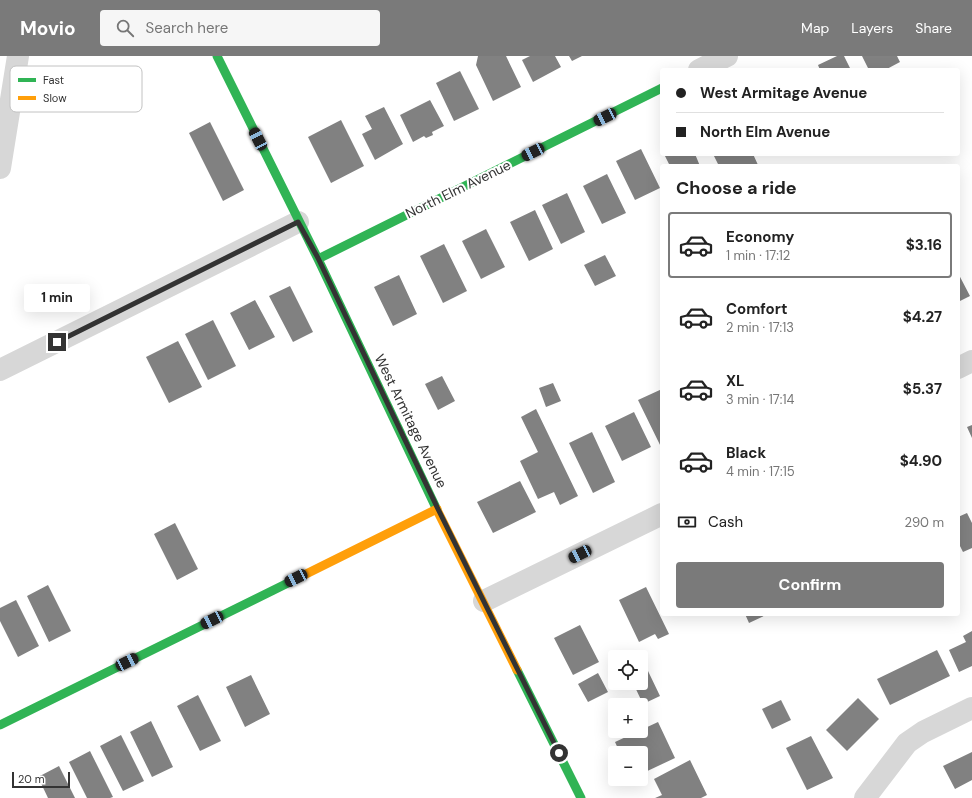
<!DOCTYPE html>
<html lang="en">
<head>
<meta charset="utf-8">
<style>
	:root { --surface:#fff; --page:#f6f6f6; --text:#222; --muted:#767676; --line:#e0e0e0; --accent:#7a7a7a }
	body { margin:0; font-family:"DM Sans",sans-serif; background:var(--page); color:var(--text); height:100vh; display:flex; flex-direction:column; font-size:15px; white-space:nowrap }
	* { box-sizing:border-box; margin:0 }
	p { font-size:13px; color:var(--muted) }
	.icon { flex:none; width:22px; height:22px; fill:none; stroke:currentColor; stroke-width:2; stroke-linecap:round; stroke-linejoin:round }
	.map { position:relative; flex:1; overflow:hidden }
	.details { position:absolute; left:660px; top:108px; width:300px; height:452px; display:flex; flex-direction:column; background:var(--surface); border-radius:4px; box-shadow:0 4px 16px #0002 }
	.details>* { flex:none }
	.banner { position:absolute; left:660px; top:12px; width:300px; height:88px; border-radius:4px; box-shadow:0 4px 16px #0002; display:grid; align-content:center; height:88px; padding:0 16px; background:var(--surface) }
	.tools { position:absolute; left:608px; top:594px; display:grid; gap:8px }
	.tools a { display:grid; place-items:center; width:40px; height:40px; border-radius:4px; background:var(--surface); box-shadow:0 4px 16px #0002; font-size:20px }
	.scale { position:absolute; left:12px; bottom:10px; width:58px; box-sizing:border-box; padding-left:4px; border:2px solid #333; border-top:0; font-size:11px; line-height:14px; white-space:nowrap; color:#333; -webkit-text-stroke:3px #fff; paint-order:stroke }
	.end { position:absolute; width:18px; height:18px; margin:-9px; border:5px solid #333; background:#fff; box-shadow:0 0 0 2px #fff }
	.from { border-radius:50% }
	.bubble { position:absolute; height:28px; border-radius:4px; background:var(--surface); box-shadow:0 4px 16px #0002; font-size:13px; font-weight:700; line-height:28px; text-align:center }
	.car { position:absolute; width:12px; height:24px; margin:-12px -6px; border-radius:5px; box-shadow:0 0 3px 1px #0007; background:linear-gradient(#222 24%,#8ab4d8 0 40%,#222 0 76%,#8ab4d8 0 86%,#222 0) }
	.banner b { display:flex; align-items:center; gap:14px; height:38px; font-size:15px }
	.banner b+b { border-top:1px solid var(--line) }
	.banner i { width:10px; height:10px; background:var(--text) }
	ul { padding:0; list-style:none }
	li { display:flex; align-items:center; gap:12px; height:66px; margin:0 8px 6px; padding:0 8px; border:2px solid transparent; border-radius:4px }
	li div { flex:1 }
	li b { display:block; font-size:15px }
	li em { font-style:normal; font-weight:700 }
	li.current { border-color:var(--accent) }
	li>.icon { width:36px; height:36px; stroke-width:1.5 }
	h2 { padding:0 16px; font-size:18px; line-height:48px }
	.pay { display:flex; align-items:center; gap:10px; height:44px; padding:0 16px; font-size:15px }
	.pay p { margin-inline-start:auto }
	.button { display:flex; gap:8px; margin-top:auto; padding:8px 16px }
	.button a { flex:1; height:46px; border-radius:4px; background:var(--accent); color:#fff; font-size:16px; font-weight:700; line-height:46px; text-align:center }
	header { display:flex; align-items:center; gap:24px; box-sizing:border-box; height:56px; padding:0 20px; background:var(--accent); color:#fff }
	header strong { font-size:19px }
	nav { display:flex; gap:22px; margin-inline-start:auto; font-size:14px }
	.search { width:280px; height:36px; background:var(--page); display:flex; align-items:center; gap:10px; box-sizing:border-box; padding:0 14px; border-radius:4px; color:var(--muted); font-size:15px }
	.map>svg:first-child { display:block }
	.building { fill:#818181 }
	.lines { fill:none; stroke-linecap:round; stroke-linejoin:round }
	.street { stroke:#d7d7d7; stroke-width:22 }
	.fast { stroke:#30b455; stroke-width:9 }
	.slow { stroke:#ff9f0a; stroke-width:9 }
	.route { stroke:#333; stroke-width:5 }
	.labels { text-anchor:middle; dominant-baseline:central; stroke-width:4; stroke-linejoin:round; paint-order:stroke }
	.street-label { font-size:14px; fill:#333; stroke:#fff }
	.key { fill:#fff; stroke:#c2c2c2; stroke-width:1 }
	.key-label { font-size:11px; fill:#333 }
</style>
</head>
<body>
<header>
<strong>Movio</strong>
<div class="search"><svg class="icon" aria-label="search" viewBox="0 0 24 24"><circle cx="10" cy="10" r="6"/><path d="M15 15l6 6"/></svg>Search here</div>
<nav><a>Map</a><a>Layers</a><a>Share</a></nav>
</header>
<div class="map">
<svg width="972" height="742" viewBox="0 0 972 742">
	<rect width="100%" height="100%" fill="#fff"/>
	<path class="building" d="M478,0H506L521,31L493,45L476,9Z
		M530,0H555L561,11L533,26L522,4Z
		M569,0H582L572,5Z
		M837,0H844L851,14H820L818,9Z
		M862,0H897L900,6L885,14H869Z
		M460,15L479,53L454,65L436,27Z
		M430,44L444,70L432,76L433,79L426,82L424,80L413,86L400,59Z
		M384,51L403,88L375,104L362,78L372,73L365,60Z
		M341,64L364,110L331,127L308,81Z
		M210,66L244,134L223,145L189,77Z
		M641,93L660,132L635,144L616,105Z
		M664,98H695L700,110H670Z
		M713,98H753L758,109L719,110Z
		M607,118L626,157L602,168L583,130Z
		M567,137L585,176L561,188L542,149Z
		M535,154L553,193L529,205L510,166Z
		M486,173L505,211L481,223L462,185Z
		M444,188L467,235L443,247L420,200Z
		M605,199L616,220L595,230L584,209Z
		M958,217L970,240L958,246Z
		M399,219L417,258L393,270L374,231Z
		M290,230L313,276L293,286L269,240Z
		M255,244L275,281L249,294L230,257Z
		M213,264L236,310L208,324L185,278Z
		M178,285L202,331L169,347L146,301Z
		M442,320L455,345L438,354L425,328Z
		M553,327L561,345L546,351L539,332Z
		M662,333V393L638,344Z
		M536,353L578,440L560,449L554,436L538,443L520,405L538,396L521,361Z
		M634,356L651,391L622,405L605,370Z
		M972,369V382L967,371Z
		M592,376L615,426L593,437L569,387Z
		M520,425L536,456L493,477L477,446Z
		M967,457L972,467V492L963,496L958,486V461Z
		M175,467L198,513L177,524L154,478Z
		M48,529L71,575L49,586L27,540Z
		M646,531L669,578L658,583L655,578L639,586L619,544Z
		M16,544L39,590L18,601L0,565V552Z
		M745,558H768L749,567Z
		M580,569L599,606L573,619L554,582Z
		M972,575V610L959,616L949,594L966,586L963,580Z
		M937,594L950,620L890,649L877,623Z
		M648,615L660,640L643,648L633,627H641V619Z
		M598,617L608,636L588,646L578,628Z
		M251,619L270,658L245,671L226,631Z
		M198,639L221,685L200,695L177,650Z
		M858,642L879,663L847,695L826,674Z
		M781,644L791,664L772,673L762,653Z
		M151,665L173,711L152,721L130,676Z
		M658,666L675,702L641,718V697H620L615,686Z
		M121,679L144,725L123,735L100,690Z
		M811,680L833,722L807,734L786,692Z
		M90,695L113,741L110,742H87L69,706Z
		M972,696V724L955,733L943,710Z
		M690,704L707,739L701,742H655L662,739L654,723Z
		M59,710L75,742H48L38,721Z"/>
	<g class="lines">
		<path class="street" d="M699,14L727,0
			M0,112L18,0
			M958,312L972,305
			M0,314L298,166
			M484,545L662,458
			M865,742L907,687L923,676L972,652"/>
		<path class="fast" d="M217,0L318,203L437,454
			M318,203L662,32
			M517,614L581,742
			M0,669L300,521"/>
		<path class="slow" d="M437,454L517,614
			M300,521L437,453"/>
	</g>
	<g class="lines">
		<path class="route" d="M57,286L298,166L318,202L438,453L559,697"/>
	</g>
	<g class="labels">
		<g class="street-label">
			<text transform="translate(458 133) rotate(-26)">North Elm Avenue</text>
			<text transform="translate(411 365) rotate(64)">West Armitage Avenue</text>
		</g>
	</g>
	<rect x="10" y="10" width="132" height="46" rx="6" class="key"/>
	<rect x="18" y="22" width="18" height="4" fill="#30b455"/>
	<rect x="18" y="40" width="18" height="4" fill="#ff9f0a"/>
	<g class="key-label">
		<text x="43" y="28">Fast</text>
		<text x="43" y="46">Slow</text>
	</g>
</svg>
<div class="tools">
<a><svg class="icon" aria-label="locate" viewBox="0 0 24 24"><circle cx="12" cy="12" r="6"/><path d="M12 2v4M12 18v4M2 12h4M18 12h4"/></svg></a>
<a>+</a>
<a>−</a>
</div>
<div class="scale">20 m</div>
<i class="end from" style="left:559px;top:697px"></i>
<i class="end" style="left:57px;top:286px"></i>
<div class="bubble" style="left:24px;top:228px;width:66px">1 min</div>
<i class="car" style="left:605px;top:61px;rotate:244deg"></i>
<i class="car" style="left:258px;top:83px;rotate:333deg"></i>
<i class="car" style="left:533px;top:96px;rotate:244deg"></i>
<i class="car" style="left:580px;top:498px;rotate:244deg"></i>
<i class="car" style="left:296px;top:522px;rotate:244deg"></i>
<i class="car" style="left:212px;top:564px;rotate:244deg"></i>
<i class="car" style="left:127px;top:606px;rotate:64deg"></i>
<div class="banner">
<b><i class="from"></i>West Armitage Avenue</b>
<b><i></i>North Elm Avenue</b>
</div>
<section class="details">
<h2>Choose a ride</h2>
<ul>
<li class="current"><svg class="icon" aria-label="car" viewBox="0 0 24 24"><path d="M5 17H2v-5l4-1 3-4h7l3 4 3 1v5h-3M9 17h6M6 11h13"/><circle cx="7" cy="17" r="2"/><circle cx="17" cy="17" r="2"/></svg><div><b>Economy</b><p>1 min · 17:12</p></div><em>$3.16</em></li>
<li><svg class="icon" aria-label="car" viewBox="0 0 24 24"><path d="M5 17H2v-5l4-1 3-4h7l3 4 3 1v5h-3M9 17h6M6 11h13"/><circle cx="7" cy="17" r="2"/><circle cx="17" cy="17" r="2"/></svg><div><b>Comfort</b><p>2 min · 17:13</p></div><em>$4.27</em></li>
<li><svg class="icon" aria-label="car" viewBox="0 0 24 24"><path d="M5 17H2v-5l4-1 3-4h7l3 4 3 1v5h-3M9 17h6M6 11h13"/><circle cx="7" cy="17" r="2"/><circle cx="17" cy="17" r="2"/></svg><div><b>XL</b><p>3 min · 17:14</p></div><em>$5.37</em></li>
<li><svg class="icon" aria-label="car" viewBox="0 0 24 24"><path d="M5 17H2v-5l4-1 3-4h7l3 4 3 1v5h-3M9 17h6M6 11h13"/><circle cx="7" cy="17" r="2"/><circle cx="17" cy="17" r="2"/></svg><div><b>Black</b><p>4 min · 17:15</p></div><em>$4.90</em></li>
</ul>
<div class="pay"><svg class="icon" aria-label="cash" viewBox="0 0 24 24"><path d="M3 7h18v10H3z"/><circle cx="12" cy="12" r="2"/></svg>Cash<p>290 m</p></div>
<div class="button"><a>Confirm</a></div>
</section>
</div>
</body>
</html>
